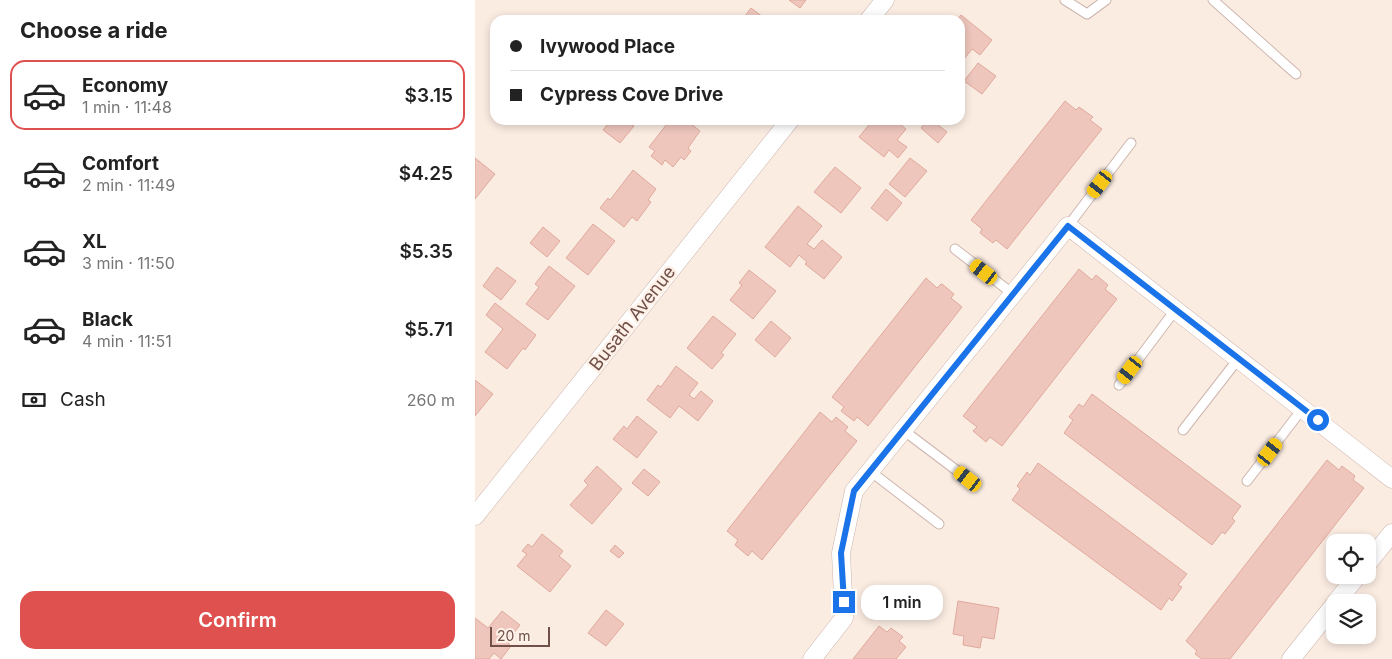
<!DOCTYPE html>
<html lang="en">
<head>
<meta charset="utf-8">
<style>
	:root { --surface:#fff; --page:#f2f2f2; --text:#222; --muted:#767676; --line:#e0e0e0; --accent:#de514e }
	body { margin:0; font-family:Inter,sans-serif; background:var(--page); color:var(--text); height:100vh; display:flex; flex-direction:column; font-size:19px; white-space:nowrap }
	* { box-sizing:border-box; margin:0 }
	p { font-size:16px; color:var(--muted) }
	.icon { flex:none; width:28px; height:28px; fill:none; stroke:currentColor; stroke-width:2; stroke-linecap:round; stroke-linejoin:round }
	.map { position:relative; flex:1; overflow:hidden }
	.details { display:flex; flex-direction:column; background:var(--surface); width:475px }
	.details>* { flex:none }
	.top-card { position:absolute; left:15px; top:15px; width:475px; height:110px; border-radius:15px; box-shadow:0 2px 8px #0003; display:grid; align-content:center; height:110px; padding:0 20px; background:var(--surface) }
	.fabs { position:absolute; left:851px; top:534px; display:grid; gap:10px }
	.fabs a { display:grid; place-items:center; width:50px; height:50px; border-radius:10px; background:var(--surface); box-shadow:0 2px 8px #0003; font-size:25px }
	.scale { position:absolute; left:15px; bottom:12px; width:60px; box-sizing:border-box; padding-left:5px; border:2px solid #71504a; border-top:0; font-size:14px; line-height:18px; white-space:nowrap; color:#71504a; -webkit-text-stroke:4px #fef1e8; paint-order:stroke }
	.end { position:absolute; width:22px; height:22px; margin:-11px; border:6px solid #1a73e8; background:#fff; box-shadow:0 0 0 2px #fff }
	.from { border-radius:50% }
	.bubble { position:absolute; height:35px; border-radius:15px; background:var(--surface); box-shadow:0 2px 8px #0003; font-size:16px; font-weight:600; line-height:35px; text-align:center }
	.car { position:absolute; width:15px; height:30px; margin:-15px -8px; border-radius:6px; box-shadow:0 0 4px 1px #0007; background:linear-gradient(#f5c518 24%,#345 0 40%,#f5c518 0 76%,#345 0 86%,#f5c518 0) }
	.top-card b { display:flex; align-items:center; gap:18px; height:48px; font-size:19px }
	.top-card b+b { border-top:1px solid var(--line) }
	.top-card i { width:12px; height:12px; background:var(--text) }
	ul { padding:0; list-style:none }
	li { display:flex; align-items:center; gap:15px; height:70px; margin:0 10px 8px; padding:0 10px; border:2px solid transparent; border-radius:15px }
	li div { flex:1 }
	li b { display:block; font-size:19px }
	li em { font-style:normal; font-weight:600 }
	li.current { border-color:var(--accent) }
	li>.icon { width:45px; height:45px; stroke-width:1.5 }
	h2 { padding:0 20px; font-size:22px; line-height:60px }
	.pay { display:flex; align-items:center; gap:12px; height:55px; padding:0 20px; font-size:19px }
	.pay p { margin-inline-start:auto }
	.cta { display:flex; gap:10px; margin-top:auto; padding:10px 20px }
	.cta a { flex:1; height:58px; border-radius:15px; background:var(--accent); color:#fff; font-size:20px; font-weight:600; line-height:58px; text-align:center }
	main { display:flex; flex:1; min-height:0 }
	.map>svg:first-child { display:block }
	.building { fill:#eec6bc; stroke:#e0a99d }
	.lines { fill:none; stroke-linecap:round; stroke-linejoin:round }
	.lane-casing { stroke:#cdb5ad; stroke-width:11 }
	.street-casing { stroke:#cdb5ad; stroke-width:19 }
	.lane { stroke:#fff; stroke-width:9 }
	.street { stroke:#fff; stroke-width:18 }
	.route { stroke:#1a73e8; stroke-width:6 }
	.labels { text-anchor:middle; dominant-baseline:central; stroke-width:5; stroke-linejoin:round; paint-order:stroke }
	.street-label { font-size:18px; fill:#71504a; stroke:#fef1e8 }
</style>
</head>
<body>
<main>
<section class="details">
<h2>Choose a ride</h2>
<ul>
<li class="current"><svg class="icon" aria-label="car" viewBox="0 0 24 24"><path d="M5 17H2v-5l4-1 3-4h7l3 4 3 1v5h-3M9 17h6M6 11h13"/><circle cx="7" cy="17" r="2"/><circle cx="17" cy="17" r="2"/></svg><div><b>Economy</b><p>1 min · 11:48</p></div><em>$3.15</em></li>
<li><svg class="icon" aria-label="car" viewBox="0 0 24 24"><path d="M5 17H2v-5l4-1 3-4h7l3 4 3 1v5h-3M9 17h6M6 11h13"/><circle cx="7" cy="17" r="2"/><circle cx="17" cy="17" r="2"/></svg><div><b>Comfort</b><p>2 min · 11:49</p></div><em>$4.25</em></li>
<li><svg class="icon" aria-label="car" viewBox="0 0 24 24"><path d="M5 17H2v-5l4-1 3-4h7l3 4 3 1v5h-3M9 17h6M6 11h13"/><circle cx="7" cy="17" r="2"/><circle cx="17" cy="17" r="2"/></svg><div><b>XL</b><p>3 min · 11:50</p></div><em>$5.35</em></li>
<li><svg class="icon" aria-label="car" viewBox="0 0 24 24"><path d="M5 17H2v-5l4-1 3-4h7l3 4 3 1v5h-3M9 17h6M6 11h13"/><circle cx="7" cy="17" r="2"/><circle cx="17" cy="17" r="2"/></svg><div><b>Black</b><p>4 min · 11:51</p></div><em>$5.71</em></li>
</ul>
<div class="pay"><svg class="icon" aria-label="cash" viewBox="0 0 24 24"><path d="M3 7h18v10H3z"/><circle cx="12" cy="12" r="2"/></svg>Cash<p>260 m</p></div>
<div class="cta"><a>Confirm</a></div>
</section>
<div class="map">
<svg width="917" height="659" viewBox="0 0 917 659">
	<rect width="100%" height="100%" fill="#fbece2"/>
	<path class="building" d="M314,0H331L325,8Z
		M276,8L292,20H267Z
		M486,15L517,40L505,55L497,49L489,59L485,56V20H482Z
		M503,63L521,76L507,94L489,81Z
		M590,101L601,110L604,107L618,117L615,120L627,129L532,249L521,240L518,243L505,233L507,229L496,220Z
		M136,120H161L157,125L159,126L145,143L128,130Z
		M195,120H211L225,131L213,148L216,151L209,160L206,157L198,167L190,160L187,165L176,156L180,151L174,147Z
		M398,120H420L431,129L422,140L432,147L423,158L414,150L409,157L384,137Z
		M452,120H457L472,132L463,143L446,128Z
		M0,158L20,174L0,199Z
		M435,158L452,171L430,197L414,184Z
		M360,167L386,188L366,213L339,192Z
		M158,170L181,189L173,200L176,202L162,221L157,217L149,227L125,208L133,198L135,200Z
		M411,189L427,203L412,221L396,208Z
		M323,206L347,226L332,244L339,249L347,240L367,257L349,279L330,264L332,262L324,255L315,267L290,247Z
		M118,224L140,241L113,275L91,258Z
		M68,227L85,241L72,257L55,243Z
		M74,266L100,286L73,320L51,304L64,287L60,284Z
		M22,267L41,281L26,300L8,286Z
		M604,269L617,280L621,275L633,285L630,289L642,299L527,446L515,437L511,442L498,431L502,427L488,416Z
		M274,270L301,291L278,319L255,300L267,285L264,283Z
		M451,278L462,288L466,284H467L479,294L476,298L487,307L393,426L382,417L379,421L366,411L369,407L357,397Z
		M20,303L61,335L50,350L48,348L32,369L10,352L28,329L11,315Z
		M238,316L261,334L246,353L249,355L237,369L212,348Z
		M296,321L316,338L300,357L280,340Z
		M201,366L223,383L214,395L219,399L226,391L238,401L223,421L204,406L195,418L172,400L183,385L186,387Z
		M0,380L18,394L0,416Z
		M617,394L766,506L757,518L760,521L750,534L747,532L737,545L589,433L598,420L594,417L604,404L608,407Z
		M345,412L357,422L361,417L373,427L370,431L382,441L287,560L277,551L273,556L260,545L263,540L252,531Z
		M162,416L182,432L162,458L138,439L149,426L152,429Z
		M852,460L864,470L867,466L880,476L878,480L889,488L755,659H727L720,654L722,651L711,641Z
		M563,463L712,574L703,585L707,587L697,601L694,598L686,610L537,500L545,489L542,486L552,472L555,475Z
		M122,466L147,489L117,524L95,505L113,485L109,481Z
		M169,469L185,482L173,496L157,483Z
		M67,534L88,551L84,556L96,566L75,592L42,566L52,554L47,551L53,544L57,547Z
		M140,545L149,553L144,558L135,551Z
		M483,601L524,608L519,639L507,637L505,648L488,645L489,636L478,634Z
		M131,610L149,624L131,646L113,633Z
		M27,611L45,625L32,642L36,646L26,659L19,653L14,659H0V618L13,628Z
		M404,626L412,632L416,628L428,637L424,641L431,647L421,659H378Z"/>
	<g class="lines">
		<defs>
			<path id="lane" d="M590,0L612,14L631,0
				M738,0L821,74
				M593,226L656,143
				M480,249L538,294
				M644,385L701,309
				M428,430L493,479
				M708,430L764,358
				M395,471L464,524
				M772,481L828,408"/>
			<path id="street" d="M394,20L410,0
				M0,516L315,120
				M892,564L917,533
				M861,602L883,575
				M337,659L369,618L366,553L379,491L593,226L917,479
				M816,659L860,604"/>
		</defs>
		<use href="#lane" class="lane-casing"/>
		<use href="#street" class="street-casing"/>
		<use href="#lane" class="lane"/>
		<use href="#street" class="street"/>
	</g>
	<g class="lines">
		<path class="route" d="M369,602L366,553L379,491L593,226L843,420"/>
	</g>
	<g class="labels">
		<g class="street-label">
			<text transform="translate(157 318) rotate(-52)">Busath Avenue</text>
		</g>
	</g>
</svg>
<div class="fabs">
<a><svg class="icon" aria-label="locate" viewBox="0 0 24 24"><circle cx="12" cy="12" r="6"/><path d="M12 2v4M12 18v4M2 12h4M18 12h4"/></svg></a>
<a><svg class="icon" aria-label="layers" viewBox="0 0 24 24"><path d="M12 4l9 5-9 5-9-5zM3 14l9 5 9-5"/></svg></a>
</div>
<div class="scale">20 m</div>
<i class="end from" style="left:843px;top:420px"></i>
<i class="end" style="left:369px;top:602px"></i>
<div class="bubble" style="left:386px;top:585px;width:82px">1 min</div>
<i class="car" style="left:625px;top:184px;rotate:218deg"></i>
<i class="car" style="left:509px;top:272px;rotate:308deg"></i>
<i class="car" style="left:655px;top:370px;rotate:217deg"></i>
<i class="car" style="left:795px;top:452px;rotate:37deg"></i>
<i class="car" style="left:493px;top:479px;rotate:308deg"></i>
<div class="top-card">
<b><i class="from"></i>Ivywood Place</b>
<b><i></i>Cypress Cove Drive</b>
</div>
</div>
</main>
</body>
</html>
